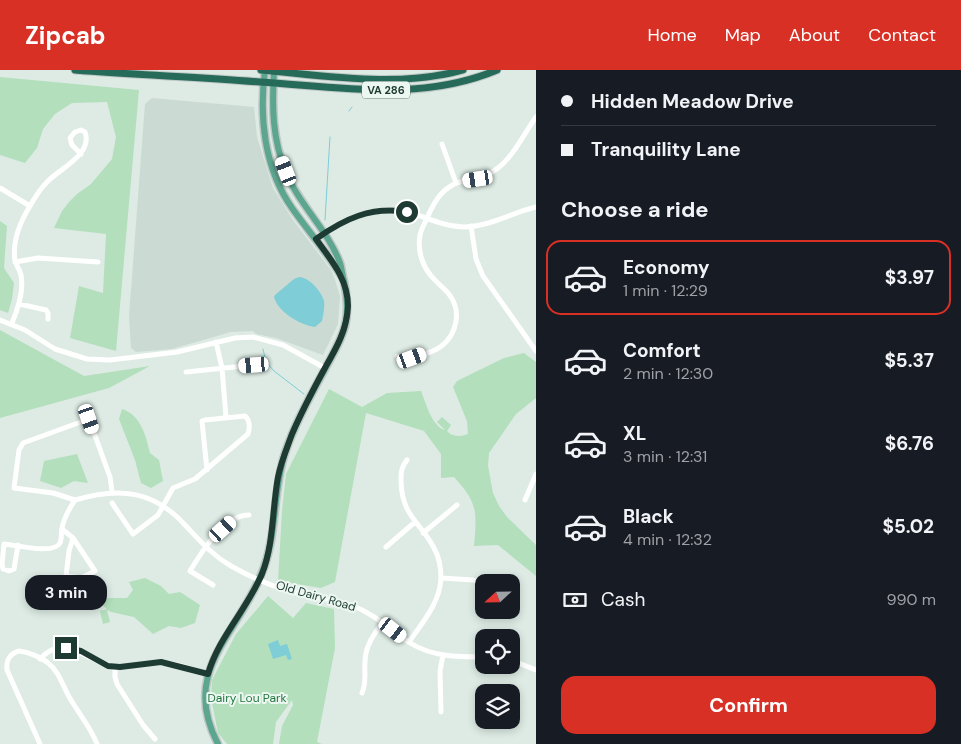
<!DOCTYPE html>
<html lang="en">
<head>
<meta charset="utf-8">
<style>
	:root { --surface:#171b24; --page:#20242c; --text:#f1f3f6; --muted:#9ea1a6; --line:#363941; --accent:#d93025 }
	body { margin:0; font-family:"DM Sans",sans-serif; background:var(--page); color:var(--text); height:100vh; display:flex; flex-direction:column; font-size:19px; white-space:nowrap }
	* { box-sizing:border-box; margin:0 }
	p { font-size:16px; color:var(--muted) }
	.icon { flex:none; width:28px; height:28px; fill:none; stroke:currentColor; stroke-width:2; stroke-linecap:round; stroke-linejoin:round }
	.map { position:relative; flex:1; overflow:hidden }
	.side { display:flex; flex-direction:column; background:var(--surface); width:425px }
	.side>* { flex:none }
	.top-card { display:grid; align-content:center; height:110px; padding:0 25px; background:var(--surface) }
	.needle { width:32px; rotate:248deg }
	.fabs { position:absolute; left:475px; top:504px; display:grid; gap:10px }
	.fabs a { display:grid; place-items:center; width:45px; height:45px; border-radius:10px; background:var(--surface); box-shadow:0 2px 8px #0003; font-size:25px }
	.end { position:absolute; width:22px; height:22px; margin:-11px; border:6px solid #1d3b32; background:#fff; box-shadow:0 0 0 2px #fff }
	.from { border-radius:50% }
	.bubble { position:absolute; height:35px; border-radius:15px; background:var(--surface); box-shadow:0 2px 8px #0003; font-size:16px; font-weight:700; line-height:35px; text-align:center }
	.car { position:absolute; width:15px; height:30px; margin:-15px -8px; border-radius:6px; box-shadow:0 0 4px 1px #0007; background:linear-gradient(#fff 24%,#345 0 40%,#fff 0 76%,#345 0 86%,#fff 0) }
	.top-card b { display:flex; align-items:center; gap:18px; height:48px; font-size:19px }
	.top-card b+b { border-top:1px solid var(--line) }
	.top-card i { width:12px; height:12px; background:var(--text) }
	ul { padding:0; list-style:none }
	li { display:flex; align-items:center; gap:15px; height:75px; margin:0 10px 8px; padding:0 15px; border:2px solid transparent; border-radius:15px }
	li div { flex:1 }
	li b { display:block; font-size:19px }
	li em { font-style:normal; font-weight:700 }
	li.active { border-color:var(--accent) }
	li>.icon { width:45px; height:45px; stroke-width:1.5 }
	h2 { padding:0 25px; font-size:22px; line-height:60px }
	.pay { display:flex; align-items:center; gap:12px; height:55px; padding:0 25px; font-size:19px }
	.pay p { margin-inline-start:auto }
	.cta { display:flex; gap:10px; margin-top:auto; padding:10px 25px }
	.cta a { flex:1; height:58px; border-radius:15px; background:var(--accent); color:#fff; font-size:20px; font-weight:700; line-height:58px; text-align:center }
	header { display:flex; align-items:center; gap:30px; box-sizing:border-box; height:70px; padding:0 25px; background:var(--accent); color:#fff }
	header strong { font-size:24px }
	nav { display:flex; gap:28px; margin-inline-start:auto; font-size:18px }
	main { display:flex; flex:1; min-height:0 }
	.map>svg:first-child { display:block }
	.built { fill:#cbdad2 }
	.green { fill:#b3dfbc }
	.water { fill:#7ecdd7 }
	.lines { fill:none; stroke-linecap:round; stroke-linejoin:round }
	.stream { stroke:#7ecdd7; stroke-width:1 }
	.major-casing { stroke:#c0c8c6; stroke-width:9 }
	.highway-casing { stroke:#c0c8c6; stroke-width:9 }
	.minor { stroke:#fff; stroke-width:5 }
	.major { stroke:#5ca58f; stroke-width:6 }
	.highway { stroke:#266a59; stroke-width:7 }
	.route { stroke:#1d3b32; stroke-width:6 }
	.labels { text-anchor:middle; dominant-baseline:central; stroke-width:4; stroke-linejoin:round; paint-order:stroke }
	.shield { fill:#edf7f2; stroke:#5b736c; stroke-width:1 }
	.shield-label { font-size:11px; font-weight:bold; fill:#1d3b32 }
	.street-label { font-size:12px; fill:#1d3b32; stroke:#edf7f2 }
	.park-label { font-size:12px; fill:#23763f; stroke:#edf7f2 }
</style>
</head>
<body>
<header>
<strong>Zipcab</strong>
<nav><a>Home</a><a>Map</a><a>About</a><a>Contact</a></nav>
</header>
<main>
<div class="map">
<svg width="536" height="674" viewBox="0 0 536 674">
	<rect width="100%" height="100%" fill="#ddebe4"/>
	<path class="built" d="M152,28L254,37L257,67L273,118L293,150L331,200L335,210L340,226L338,254L323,285L276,268L256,264L253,261L231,262L172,279L136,282L131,278L129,246L145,34Z"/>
	<path class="green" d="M0,7L139,20L116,281L70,268L79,216L103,223L106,164L54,158L62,141L69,132L77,124L91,114L112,89L116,67L107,32L72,33L55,44L43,59L37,78L25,93L0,85Z
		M0,151L7,156L4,198L14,213L12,229L8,243L0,240Z
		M0,260L84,306L150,296L109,318L0,348Z
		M524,283L536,292V328L516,344L489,383L488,396L493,423L499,436L507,447L536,475V506L498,475L474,476C477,442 478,433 454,407L441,408V384L424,361L366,343L335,512L321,518L278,511L282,441L286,404L329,319L362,337L387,323L421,321C426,333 432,357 445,360L437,352L442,347L451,355L447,361C452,367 461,367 468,364L467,351L453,317L457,311L504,288Z
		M122,339C141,345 146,366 150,383L159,390L163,411L151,418L141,413L135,390L119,349Z
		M77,384L88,413L74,411L61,418L40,411L44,391Z
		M145,508L161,516L169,524L180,522L200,535L195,553L181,558L169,556L153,564L134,547L111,542L107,540L110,552L103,554L100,541L107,539L100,533L109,528H127L133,520L129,512Z
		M268,526L293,548L306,533L334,539L335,578L317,672L322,674H279L282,656L293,635L292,630L276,652L273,674H227L218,663L211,628L212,610L236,564Z"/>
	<path class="water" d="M299,207C309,207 322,222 324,231C325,237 323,245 322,251L315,257C300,255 278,242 274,227L275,225L294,209Z
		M278,570L280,576L287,574L292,589L288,590L286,585L273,589L268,574Z"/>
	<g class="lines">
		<path class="stream" d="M349,41L352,37
			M325,150L330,67
			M263,279L266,292L274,301L304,324"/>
		<defs>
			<path id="major" d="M265,0C259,47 264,98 292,138C308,161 327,182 342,207
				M218,674C180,602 236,566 261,505C278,466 272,422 285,383C295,353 311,325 326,297C333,284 341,271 345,256C349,241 347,226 344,211C342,205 342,199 340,193C328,160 299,135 286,102C272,69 272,36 274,1"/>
			<path id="highway" d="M75,0C137,5 199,7 260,12C340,17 421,32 497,0
				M261,0C327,6 399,18 463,0"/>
		</defs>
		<use href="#major" class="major-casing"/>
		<use href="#highway" class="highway-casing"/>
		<path class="minor" d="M442,74L456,113
			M0,118L30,136
			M471,156L476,189L483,206L536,281
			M316,169C344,149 379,131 415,144C431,150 446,156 463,157C489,157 511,143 536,137
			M15,192L38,188L98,192
			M19,234L46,240L48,243V249
			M0,250L25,260L55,279L87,289L110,290L177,282L235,268L253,267L283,275L325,298
			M12,253C18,239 24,221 21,205C20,200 16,195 15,191C12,171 20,152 30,136C35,127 41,118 48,111C61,98 93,84 85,62L81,60L75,62L70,68L72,75L81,84
			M216,272L222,298L226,347
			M397,286C409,291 422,285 433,281C454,272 463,246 451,227C447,220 440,216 435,210C423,199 417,181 420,165C421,159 425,153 427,148C435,130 443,116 463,111C476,108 487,107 498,98C513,87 525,62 536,47
			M186,302L254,295
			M407,390C401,397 401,403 401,411C402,447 420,451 434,478C439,487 441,498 441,508C440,533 422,553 409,572
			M75,430C119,417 154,420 186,456C200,471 212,485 231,496C254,509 282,521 309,526C323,529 339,530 353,536C375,544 391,561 410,573C433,587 458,587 484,587
			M75,430L53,423L14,418L19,380L23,373L89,349L110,407L112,422
			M525,430L536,404
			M112,433L133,464L158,445L173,418L195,409L248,364C250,358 250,350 245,346L205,350L202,351L207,400
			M62,459L73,468L95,501L81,508L66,506L69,481L73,468
			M423,463L457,435
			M18,475L14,499L9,501L3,499L2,494L4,474C16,475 54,485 60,473C62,468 61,462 62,458C64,447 69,439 75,430
			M386,477L415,452
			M441,508L473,510L484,514
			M213,515L190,501C201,483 224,445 249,445
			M40,589C66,561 87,593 113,596C126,598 139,594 151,593C171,591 190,599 208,604
			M511,590L536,600
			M115,597V607L117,614L143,655L155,669
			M362,623C367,611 364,603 365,592C365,576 374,564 383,552
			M441,642L440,601L443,585
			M40,674L7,600C6,590 9,584 19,581C28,582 41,587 48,593C60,602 63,618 71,630C80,645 91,658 97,674"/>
		<use href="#major" class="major"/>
		<use href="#highway" class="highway"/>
	</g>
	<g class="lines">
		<path class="route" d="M66,578L81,581L108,596L120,597L161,592L208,604C218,568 247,539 262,504C274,473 272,440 278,407C281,392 287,378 292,364C302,341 314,318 326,296C337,277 347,259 348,236C348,209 331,190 316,169C344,149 371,136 407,142"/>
	</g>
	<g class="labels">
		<rect class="shield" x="362" y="11.5" width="48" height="17" rx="4"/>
		<g class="shield-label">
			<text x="386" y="20">VA 286</text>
		</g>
		<g class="street-label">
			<text transform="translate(316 526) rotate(16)">Old Dairy Road</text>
		</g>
		<g class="park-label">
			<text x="247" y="628">Dairy Lou Park</text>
		</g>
	</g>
</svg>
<div class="fabs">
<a><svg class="needle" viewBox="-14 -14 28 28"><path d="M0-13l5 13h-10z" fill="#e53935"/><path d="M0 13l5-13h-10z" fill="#9ea1a6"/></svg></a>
<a><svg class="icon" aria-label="locate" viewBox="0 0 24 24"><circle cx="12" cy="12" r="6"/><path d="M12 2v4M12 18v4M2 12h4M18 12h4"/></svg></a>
<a><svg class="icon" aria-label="layers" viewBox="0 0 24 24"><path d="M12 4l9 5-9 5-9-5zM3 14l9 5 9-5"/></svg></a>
</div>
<i class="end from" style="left:407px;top:142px"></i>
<i class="end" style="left:66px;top:578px"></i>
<div class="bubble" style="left:25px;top:505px;width:82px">3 min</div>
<i class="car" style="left:286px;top:101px;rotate:339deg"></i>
<i class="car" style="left:478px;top:109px;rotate:261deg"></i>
<i class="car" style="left:412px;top:288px;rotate:70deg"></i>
<i class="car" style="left:254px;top:295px;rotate:265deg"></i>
<i class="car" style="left:89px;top:349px;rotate:161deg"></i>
<i class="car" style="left:223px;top:459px;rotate:48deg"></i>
<i class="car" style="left:393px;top:560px;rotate:128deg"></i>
</div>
<section class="side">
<div class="top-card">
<b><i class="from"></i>Hidden Meadow Drive</b>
<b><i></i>Tranquility Lane</b>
</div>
<h2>Choose a ride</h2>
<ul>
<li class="active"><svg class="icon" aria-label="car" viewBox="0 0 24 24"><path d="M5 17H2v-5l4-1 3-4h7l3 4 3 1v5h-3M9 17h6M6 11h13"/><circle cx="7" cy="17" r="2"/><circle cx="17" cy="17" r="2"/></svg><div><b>Economy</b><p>1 min · 12:29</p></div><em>$3.97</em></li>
<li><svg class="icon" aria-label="car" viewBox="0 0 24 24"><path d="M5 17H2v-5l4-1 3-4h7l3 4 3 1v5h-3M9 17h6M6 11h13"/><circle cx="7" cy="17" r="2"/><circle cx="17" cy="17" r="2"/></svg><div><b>Comfort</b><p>2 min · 12:30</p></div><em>$5.37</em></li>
<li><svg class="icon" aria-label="car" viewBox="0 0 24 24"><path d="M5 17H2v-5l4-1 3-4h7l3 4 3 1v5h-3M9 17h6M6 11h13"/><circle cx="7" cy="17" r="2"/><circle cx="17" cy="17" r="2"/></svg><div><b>XL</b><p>3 min · 12:31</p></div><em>$6.76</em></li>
<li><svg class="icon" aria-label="car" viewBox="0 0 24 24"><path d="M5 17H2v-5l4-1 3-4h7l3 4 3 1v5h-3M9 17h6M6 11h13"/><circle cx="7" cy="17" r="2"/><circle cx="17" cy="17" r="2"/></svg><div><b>Black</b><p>4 min · 12:32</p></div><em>$5.02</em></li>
</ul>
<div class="pay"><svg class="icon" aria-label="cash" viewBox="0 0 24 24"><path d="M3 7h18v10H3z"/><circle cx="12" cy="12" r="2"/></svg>Cash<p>990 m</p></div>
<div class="cta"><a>Confirm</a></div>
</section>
</main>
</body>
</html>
